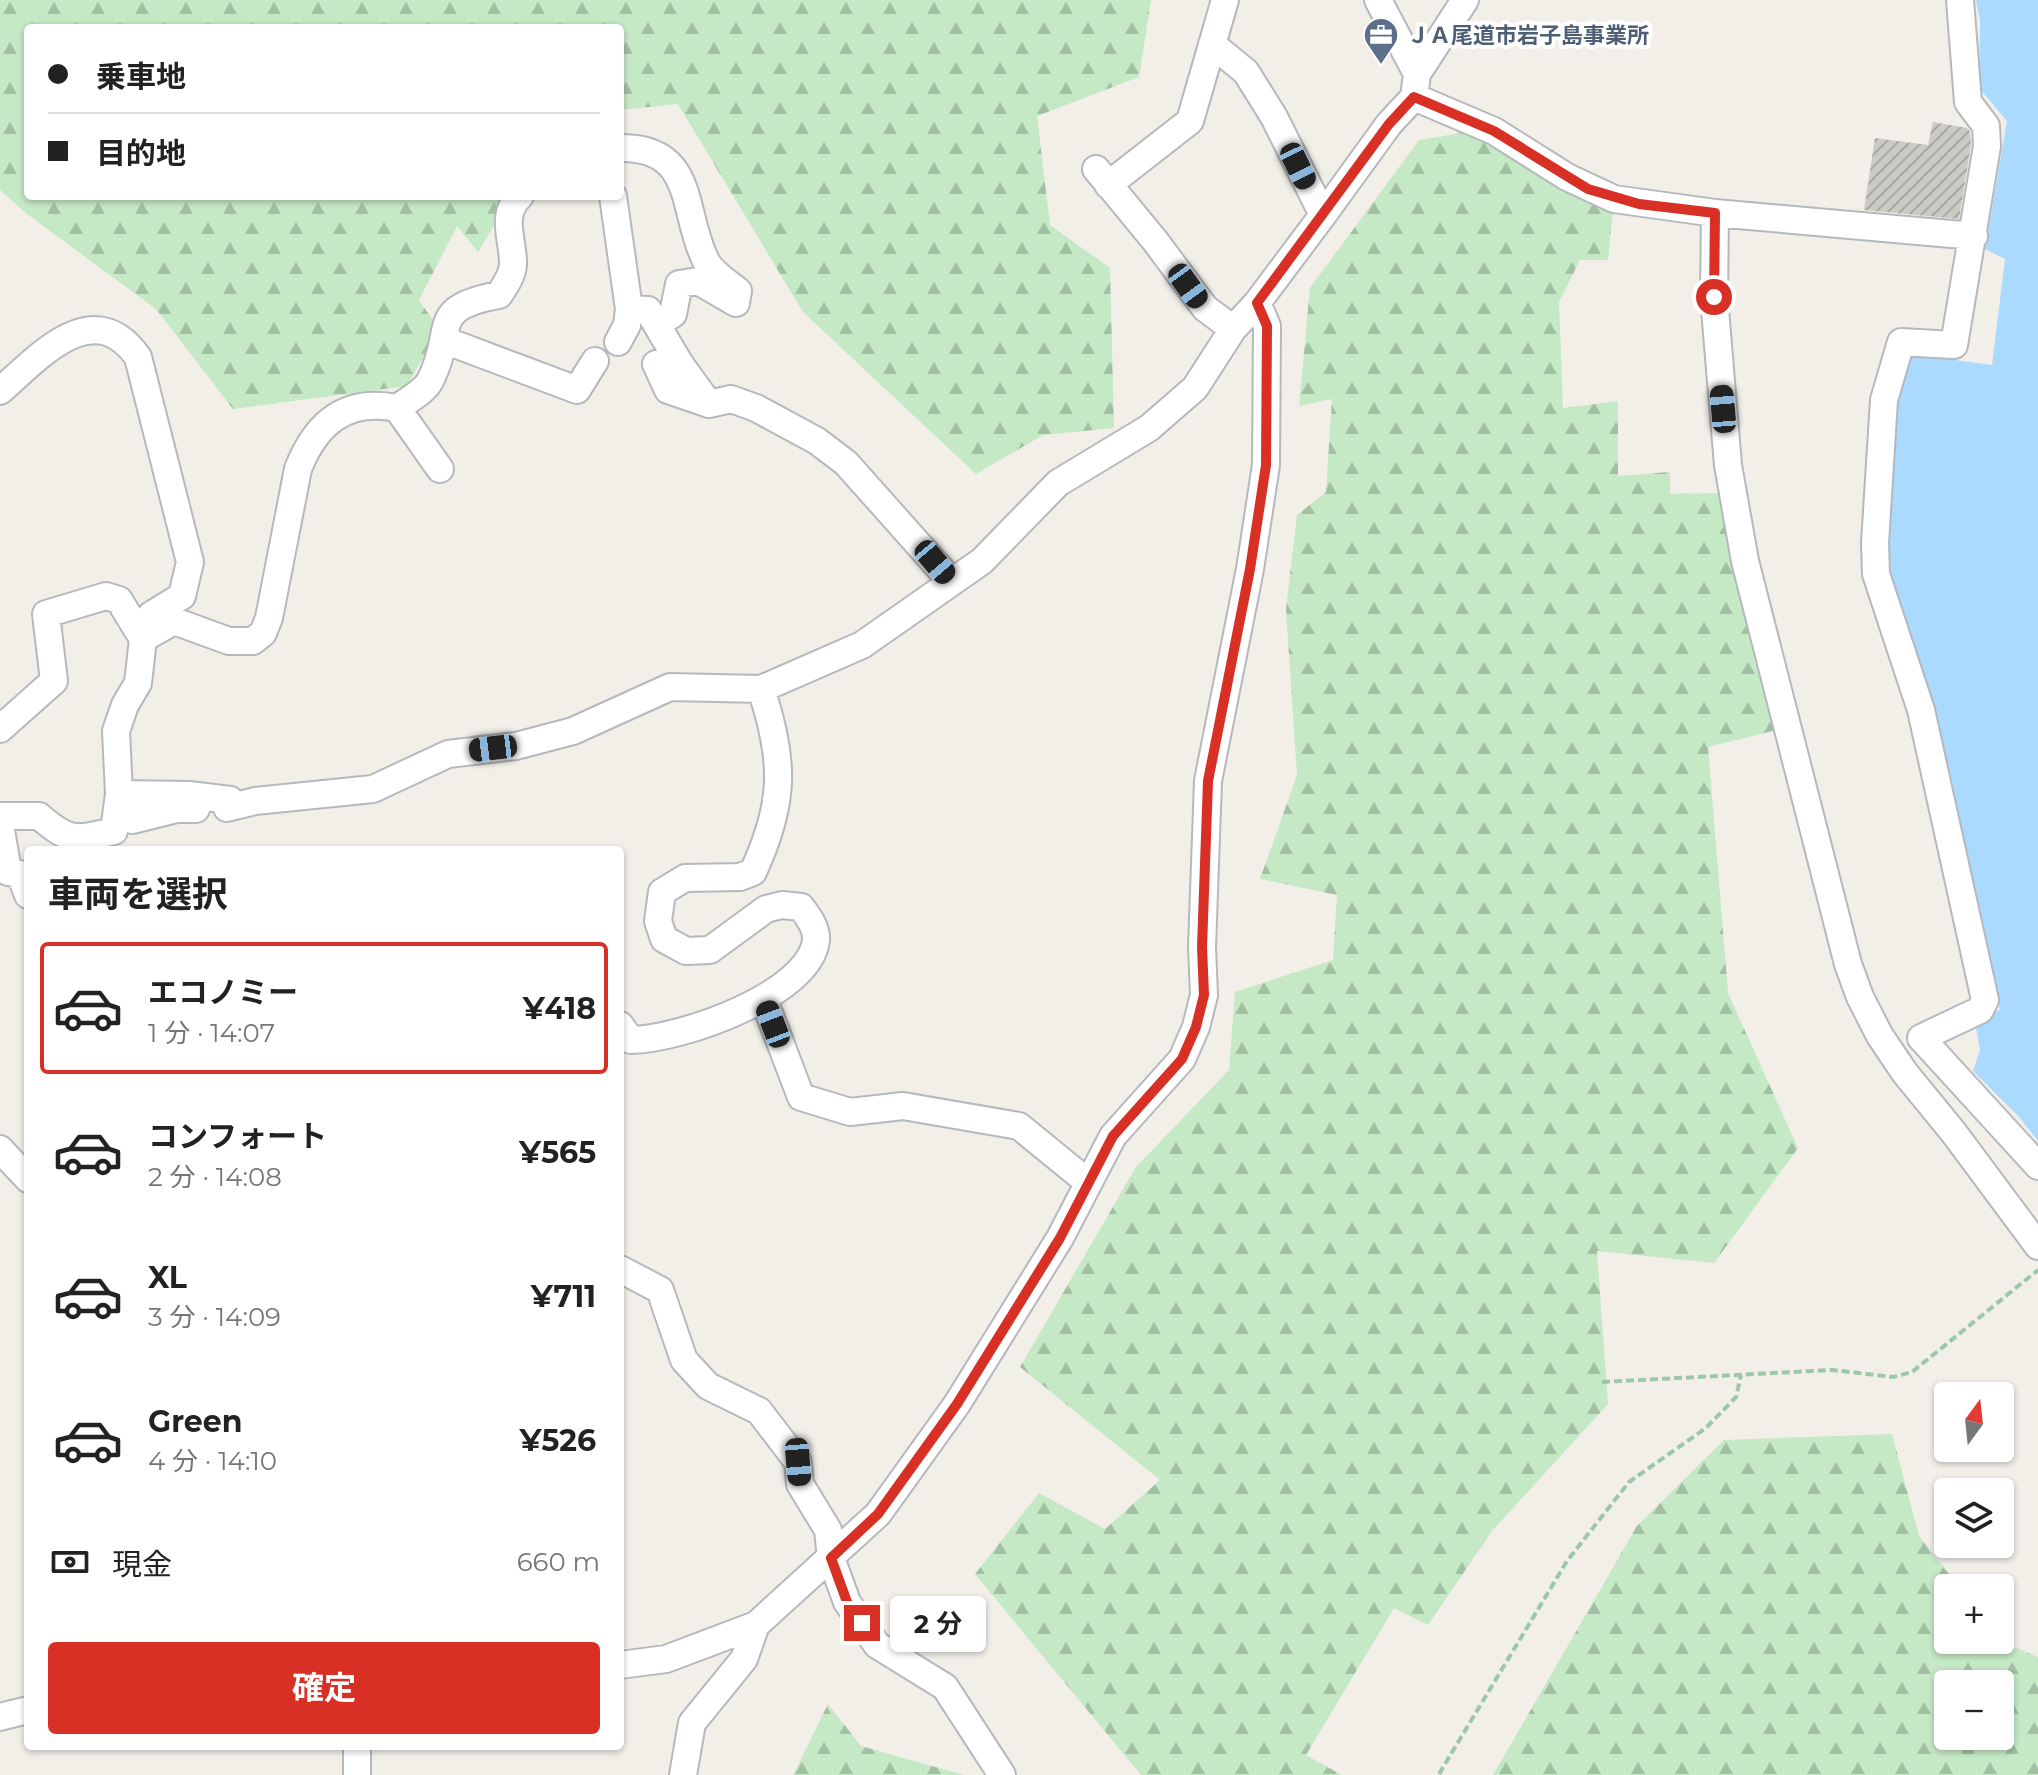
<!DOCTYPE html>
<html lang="ja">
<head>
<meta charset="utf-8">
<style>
	:root { --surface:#fff; --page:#f6f6f6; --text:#222; --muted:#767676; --line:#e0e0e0; --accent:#d93025 }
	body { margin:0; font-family:Montserrat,"Noto Sans JP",sans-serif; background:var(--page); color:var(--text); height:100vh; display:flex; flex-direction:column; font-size:30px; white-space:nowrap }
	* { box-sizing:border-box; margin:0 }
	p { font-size:26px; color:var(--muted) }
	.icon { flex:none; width:44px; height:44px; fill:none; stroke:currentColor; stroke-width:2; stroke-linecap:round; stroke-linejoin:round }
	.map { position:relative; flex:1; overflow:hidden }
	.side { position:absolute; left:24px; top:846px; width:600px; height:904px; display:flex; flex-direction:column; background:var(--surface); border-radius:8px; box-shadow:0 2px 6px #0004 }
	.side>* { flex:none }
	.top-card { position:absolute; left:24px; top:24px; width:600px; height:176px; border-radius:8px; box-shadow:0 2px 6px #0004; display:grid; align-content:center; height:176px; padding:0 24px; background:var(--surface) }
	.needle { width:52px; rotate:15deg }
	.controls { position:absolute; left:1934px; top:1382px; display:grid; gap:16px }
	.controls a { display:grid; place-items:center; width:80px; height:80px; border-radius:8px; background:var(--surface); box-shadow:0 2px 6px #0004; font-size:40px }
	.end { position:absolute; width:36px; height:36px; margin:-18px; border:10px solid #d93025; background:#fff; box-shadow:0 0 0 4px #fff }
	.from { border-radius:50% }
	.bubble { position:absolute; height:56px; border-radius:8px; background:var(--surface); box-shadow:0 2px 6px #0004; font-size:26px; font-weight:700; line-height:56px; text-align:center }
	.car { position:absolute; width:24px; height:48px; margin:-24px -12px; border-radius:10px; box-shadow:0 0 6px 2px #0007; background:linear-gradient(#222 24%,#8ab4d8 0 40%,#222 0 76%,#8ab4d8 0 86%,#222 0) }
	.top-card b { display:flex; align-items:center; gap:28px; height:76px; font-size:30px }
	.top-card b+b { border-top:2px solid var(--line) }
	.top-card i { width:20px; height:20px; background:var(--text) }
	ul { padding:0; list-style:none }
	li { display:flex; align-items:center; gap:24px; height:132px; margin:0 16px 12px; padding:0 8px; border:4px solid transparent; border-radius:8px }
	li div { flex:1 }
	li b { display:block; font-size:30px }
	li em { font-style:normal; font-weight:700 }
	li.on { border-color:var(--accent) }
	li>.icon { width:72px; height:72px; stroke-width:1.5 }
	h2 { padding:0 24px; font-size:36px; line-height:96px }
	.pay { display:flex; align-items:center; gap:20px; height:88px; padding:0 24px; font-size:30px }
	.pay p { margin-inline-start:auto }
	.cta { display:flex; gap:16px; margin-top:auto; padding:16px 24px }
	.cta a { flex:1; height:92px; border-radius:8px; background:var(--accent); color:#fff; font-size:32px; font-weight:700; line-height:92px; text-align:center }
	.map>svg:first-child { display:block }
	.forest { fill:url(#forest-firs); fill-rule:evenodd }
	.water { fill:#aadaff }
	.building { fill:url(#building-hatch) }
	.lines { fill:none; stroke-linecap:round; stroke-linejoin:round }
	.minor-casing { stroke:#b5b8bc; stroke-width:30 }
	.path { stroke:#9cc7a9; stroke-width:4; stroke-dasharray:8 4; stroke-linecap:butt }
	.minor { stroke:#fff; stroke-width:26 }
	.route { stroke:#d93025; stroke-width:10 }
	.labels { text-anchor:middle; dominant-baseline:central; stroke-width:8; stroke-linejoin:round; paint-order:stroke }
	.service-label { font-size:22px; font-weight:bold; fill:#4e5e75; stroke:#fff; text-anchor:start }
</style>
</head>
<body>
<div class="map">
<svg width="2038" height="1775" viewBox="0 0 2038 1775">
	<defs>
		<pattern id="forest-firs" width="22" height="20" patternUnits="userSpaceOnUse" patternTransform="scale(2)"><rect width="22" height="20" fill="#c5e8c5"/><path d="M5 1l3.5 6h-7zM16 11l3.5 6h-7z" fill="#a3c0a4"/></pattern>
		<pattern id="building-hatch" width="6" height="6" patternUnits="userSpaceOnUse" patternTransform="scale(2)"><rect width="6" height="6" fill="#cccac5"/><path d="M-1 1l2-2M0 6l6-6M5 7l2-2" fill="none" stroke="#a9a8a4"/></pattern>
	</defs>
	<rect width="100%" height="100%" fill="#f1efe8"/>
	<path class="forest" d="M0,0H1151L1139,77L1037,116L1050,225L1110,268L1114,428L1043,435L976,474L803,312L678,104L620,110V28H28V196H512L478,252L457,226L419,300L439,329L407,386L233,409L156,309L27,214L0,190Z
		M1479,130L1614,201L1608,260H1580L1559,302L1563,408L1618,401V476L1670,472V494L1725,493L1781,729L1708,747L1728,993L1798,1148L1714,1263L1597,1251L1608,1404L1492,1531L1428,1625L1394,1608L1306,1755L1342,1775H1141L975,1574L1039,1493L1105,1529L1160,1480L1020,1367L1136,1167L1229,1070L1235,992L1333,960L1337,895L1260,879L1297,775L1286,609L1297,515L1326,492L1332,399L1299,406L1310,288L1419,140Z
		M1892,1434L1919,1536L1960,1588H1948V1640L2000,1638L2004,1643L2038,1657V1775H1493L1637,1526L1724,1440ZM1948,1684H2000V1736H1948Z
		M828,1704L861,1746L964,1775H793Z"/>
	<path class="water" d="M1976,0H2038V1141L2020,1118L1973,1071L1980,1050L1975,1022L2000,1010L1974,883L1931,712L1884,562L1894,417L1911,354L1992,365L2005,259L1985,249L2007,121L1979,88L1980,21Z"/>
	<path class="building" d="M1933,122L1967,128L1970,132L1971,145L1959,219L1864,210L1875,138L1928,145Z"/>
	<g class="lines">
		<defs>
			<path id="minor" d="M1378,0L1417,74L1414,97
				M1960,0L1968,102L1986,126L1987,146L1954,345L1901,342L1884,400L1875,543L1876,574L1921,710L1985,1000L1980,1010L1921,1038L2038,1166
				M1212,44L1246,72L1274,117L1323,215
				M1417,74L1465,0
				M620,148C697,147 681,212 706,261C711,272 728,283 738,291L736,303L698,281L679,284L673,314L657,324
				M1096,169L1156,242L1205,308L1233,329
				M1108,185L1190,121L1225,0
				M613,196L629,309L648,310L680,364L709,404L731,399L756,408L817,441L846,463L952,582
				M1715,213L1714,297L1728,465L1745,561L1848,964L1860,997L1880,1036L1905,1073L1954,1133L2038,1246
				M444,340L577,390L595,361
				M618,342L627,325L629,309
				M656,364L668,390L709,404
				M0,391C39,357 93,294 138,357L190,562L182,596L151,615L143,639L138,683L125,705L116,731L119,794L114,831C75,840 69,842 39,816H0
				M397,408C408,400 426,391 431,379C456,328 427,308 499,295C505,286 512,276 513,265C514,241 499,216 520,196
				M146,637L174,621L229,641H253L263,633L269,618L298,469C316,423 346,398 397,408L440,469
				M0,729L54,681L46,614L106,596L119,600L143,639
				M119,794L189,795L230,800L227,808L255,801L373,789L448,754L516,746L573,731L670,687L761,689L862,645L982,561L1058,483L1149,428L1195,388L1233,329L1257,303L1323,215L1389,124L1414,97L1494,131L1567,177L1614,199L1715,213L1974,236
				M133,820L177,809H196
				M0,824L8,872L20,874L28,895
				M764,1000L801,1097L850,1112L903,1106L1019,1126L1079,1175L1091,1178
				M620,1025L631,1040C678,1040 810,995 816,940C817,928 808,916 801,907L782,905L766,909L710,950L686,951L664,939L658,921L662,892L685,878L740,877L753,872C785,803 785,761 761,689
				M0,1149L28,1179
				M620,1269L660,1290L684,1360L708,1386L759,1411L798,1462L800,1484L828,1530L831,1558L847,1602L877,1645L945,1687L1002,1775
				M620,1665L666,1659L756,1625L878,1514L957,1404L1060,1238L1113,1136L1182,1059L1196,1027L1204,995L1202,947L1208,781L1250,569L1266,465L1267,326L1257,303
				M0,1717L28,1710
				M357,1746V1775
				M683,1775L692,1723L744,1659L756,1625"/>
		</defs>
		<use href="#minor" class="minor-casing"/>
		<path class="path" d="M1602,1382L1832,1370L1893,1377L1912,1372L2038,1270
			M1439,1774L1567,1561L1629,1482L1706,1428L1736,1397L1741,1375"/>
		<use href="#minor" class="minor"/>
	</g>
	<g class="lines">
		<path class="route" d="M862,1623L847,1602L831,1558L878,1514L957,1404L1060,1238L1113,1136L1182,1059L1196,1027L1204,995L1202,947L1208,781L1250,569L1266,465L1267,326L1257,303L1389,124L1414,97L1494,131L1588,189L1639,204L1715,213L1714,297"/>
	</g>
	<defs>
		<symbol id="office-pin" viewBox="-11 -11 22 30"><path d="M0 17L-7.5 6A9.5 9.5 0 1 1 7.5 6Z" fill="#5c6f8a" stroke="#fff"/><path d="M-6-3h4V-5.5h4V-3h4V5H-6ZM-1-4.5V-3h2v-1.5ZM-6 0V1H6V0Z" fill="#fff"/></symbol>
	</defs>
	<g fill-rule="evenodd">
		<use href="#office-pin" x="1361" y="15" width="40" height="54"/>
	</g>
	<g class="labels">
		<g class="service-label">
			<text x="1407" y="35">ＪＡ尾道市岩子島事業所</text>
		</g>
	</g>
</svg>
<div class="controls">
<a><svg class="needle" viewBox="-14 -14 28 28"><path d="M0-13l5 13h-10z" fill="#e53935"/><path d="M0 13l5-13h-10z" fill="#767676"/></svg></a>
<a><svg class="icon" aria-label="layers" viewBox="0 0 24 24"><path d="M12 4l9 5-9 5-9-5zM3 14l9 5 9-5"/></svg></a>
<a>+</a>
<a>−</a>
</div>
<i class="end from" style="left:1714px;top:297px"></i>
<i class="end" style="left:862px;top:1623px"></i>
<div class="bubble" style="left:890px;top:1596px;width:96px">2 分</div>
<i class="car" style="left:1298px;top:166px;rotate:154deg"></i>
<i class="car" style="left:1188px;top:286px;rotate:144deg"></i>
<i class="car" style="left:1723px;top:409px;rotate:355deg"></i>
<i class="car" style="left:935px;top:562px;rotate:140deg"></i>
<i class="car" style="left:493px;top:748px;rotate:263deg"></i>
<i class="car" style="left:773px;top:1024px;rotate:339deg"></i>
<i class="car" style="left:798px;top:1462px;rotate:175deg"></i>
<div class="top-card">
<b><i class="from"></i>乗車地</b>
<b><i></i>目的地</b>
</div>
<section class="side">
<h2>車両を選択</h2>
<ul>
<li class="on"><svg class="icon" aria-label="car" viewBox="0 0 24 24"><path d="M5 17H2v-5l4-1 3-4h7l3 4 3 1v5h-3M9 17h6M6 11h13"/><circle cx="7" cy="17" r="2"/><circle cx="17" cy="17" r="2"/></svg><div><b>エコノミー</b><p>1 分 · 14:07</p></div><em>¥418</em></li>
<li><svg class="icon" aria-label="car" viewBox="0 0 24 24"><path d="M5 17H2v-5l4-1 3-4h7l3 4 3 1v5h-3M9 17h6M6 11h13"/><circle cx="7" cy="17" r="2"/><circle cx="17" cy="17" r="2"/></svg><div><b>コンフォート</b><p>2 分 · 14:08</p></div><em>¥565</em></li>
<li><svg class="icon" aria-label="car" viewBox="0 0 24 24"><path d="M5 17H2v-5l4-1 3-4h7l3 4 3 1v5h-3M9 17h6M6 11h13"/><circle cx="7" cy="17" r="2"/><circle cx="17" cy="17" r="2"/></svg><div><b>XL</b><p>3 分 · 14:09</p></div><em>¥711</em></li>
<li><svg class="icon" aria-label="car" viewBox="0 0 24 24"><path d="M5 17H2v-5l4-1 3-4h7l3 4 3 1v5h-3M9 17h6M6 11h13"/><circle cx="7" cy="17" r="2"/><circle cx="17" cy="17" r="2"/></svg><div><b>Green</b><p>4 分 · 14:10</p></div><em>¥526</em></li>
</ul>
<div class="pay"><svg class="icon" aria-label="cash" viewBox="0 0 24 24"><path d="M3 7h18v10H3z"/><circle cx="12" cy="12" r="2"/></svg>現金<p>660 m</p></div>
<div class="cta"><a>確定</a></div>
</section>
</div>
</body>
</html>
